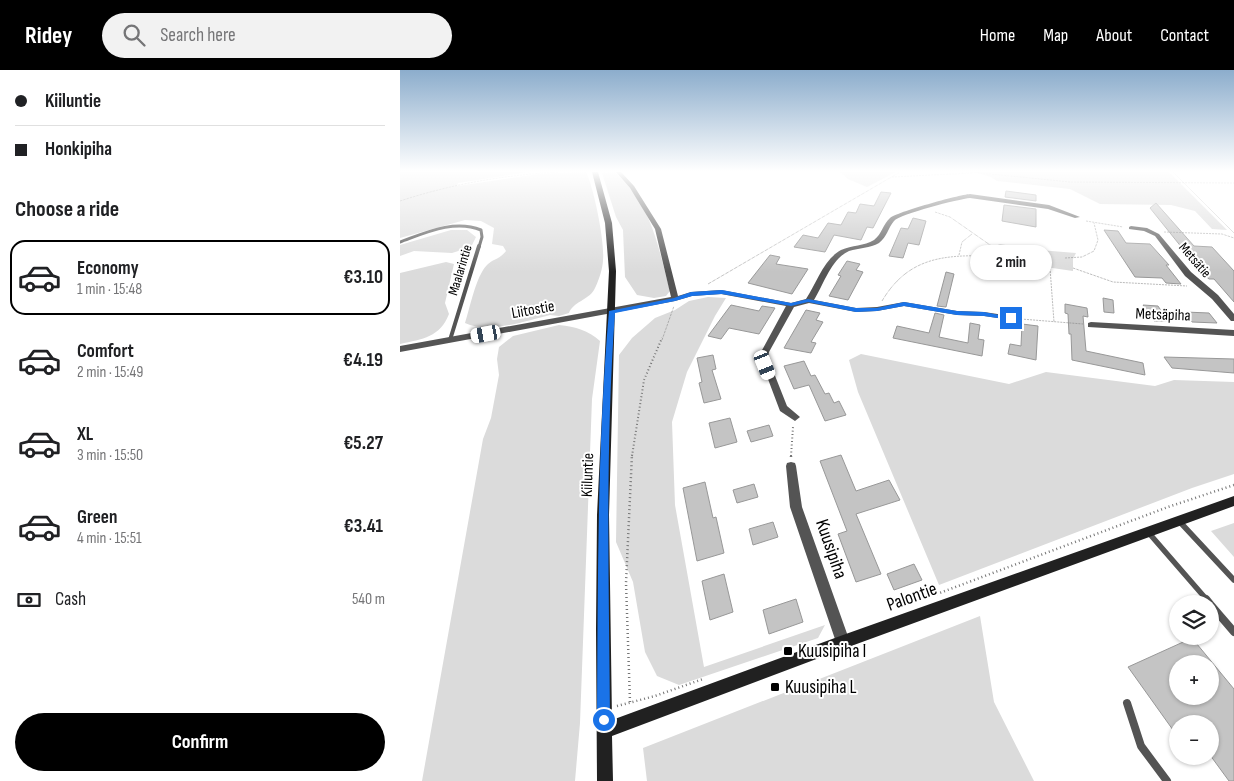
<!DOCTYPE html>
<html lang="en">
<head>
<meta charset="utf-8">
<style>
	:root { --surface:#fff; --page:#f2f2f2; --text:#202124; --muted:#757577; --line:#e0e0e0; --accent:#000 }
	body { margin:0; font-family:"Sofia Sans Condensed",sans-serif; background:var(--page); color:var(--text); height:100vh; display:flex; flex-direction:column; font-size:19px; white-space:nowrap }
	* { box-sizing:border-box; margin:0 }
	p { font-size:16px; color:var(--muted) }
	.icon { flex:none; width:28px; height:28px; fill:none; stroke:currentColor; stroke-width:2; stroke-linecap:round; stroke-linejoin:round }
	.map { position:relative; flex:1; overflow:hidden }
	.details { display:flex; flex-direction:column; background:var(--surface); width:400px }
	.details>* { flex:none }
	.banner { display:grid; align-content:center; height:110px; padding:0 15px; background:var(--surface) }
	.controls { position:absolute; left:769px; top:525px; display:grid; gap:10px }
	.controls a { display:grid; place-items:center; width:50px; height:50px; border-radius:50%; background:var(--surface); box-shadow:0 1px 4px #0004; font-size:25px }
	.end { position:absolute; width:22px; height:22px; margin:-11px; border:6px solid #1a73e8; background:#fff; box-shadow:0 0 0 2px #fff }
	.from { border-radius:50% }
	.bubble { position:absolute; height:35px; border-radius:18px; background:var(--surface); box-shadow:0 1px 4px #0004; font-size:16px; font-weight:700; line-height:35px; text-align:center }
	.car { position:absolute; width:15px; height:30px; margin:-15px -8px; border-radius:6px; box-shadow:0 0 4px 1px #0007; background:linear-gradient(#fff 24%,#345 0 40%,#fff 0 76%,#345 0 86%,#fff 0) }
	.banner b { display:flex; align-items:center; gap:18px; height:48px; font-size:19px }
	.banner b+b { border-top:1px solid var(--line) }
	.banner i { width:12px; height:12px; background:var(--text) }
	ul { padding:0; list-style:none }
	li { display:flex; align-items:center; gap:15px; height:75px; margin:0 10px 8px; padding:0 5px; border:2px solid transparent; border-radius:15px }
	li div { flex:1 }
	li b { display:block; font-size:19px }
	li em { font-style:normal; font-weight:700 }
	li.current { border-color:var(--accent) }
	li>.icon { width:45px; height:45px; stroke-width:1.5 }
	h2 { padding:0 15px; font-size:22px; line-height:60px }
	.pay { display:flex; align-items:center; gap:12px; height:55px; padding:0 15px; font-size:19px }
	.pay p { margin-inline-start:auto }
	.button { display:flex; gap:10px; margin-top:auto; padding:10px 15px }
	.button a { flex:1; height:58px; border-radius:30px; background:var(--accent); color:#fff; font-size:20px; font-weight:700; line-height:58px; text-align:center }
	header { display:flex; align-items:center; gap:30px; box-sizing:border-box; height:70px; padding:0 25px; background:var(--accent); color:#fff }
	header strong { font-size:24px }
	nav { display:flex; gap:28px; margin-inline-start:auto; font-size:18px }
	.search { width:350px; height:45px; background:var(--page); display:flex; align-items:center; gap:12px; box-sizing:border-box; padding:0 18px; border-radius:28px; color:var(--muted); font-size:19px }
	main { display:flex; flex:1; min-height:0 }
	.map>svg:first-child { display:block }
	.green { fill:#dbdbdb }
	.building { fill:#c4c4c4; stroke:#989898; fill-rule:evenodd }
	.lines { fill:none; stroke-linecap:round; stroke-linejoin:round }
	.path-far2 { stroke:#767676; stroke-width:1; stroke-dasharray:0.5 1; stroke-linecap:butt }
	.path-far1 { stroke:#767676; stroke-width:2; stroke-dasharray:1 2.5; stroke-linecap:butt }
	.path { stroke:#767676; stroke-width:2.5; stroke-dasharray:1 3; stroke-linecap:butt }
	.lane-far3 { stroke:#545454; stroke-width:3 }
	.lane-far2 { stroke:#545454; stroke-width:4 }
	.lane-far1 { stroke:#545454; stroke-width:5.5 }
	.lane { stroke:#545454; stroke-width:8 }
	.street { fill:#545454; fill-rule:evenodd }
	.secondary { fill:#212121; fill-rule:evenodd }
	.route { fill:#1a73e8 }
	.poi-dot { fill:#000; stroke:#fff; stroke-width:2 }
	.labels { text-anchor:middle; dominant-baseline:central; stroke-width:4; stroke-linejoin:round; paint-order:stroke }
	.far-street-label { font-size:14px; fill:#000; stroke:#fff }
	.street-label { font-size:16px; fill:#000; stroke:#fff }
	.near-street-label { font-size:19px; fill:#000; stroke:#fff }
	.near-poi-label { font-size:19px; fill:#000; stroke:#fff; text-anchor:start }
</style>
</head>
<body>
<header>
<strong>Ridey</strong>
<div class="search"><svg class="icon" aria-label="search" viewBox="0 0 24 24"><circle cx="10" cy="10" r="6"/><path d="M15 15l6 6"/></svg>Search here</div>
<nav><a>Home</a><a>Map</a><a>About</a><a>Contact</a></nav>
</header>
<main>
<section class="details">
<div class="banner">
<b><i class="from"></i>Kiiluntie</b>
<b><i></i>Honkipiha</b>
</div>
<h2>Choose a ride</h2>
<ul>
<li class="current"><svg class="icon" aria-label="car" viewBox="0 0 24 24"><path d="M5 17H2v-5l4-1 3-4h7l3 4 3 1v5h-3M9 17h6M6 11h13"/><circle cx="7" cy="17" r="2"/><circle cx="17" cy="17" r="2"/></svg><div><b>Economy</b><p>1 min · 15:48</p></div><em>€3.10</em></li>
<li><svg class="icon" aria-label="car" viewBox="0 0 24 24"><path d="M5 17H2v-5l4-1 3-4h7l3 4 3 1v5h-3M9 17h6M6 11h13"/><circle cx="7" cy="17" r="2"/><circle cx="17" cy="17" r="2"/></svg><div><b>Comfort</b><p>2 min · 15:49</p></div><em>€4.19</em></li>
<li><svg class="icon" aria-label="car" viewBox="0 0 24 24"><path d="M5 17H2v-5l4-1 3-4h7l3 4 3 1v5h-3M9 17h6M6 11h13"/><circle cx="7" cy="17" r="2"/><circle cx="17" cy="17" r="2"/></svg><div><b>XL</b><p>3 min · 15:50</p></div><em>€5.27</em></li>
<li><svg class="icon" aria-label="car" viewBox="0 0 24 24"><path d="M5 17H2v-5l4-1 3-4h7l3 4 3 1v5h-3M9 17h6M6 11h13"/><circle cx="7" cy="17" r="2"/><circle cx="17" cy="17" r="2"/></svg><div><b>Green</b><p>4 min · 15:51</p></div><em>€3.41</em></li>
</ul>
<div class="pay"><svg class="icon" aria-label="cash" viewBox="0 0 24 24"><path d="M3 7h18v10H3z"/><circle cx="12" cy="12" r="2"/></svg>Cash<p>540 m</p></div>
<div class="button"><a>Confirm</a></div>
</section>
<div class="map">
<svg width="834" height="711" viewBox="0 0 834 711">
	<rect width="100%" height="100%" fill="#fff"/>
	<path class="green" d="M0,102H129L58,113L57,116L138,104L186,102C194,118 205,173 203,190C203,198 198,213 194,220C188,230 173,232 169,243L159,246L150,245C126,251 88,264 65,253C70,238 76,206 87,195C93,189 100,189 106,181L103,176L92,174L94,158L81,151L65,150L0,168Z
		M215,102C219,107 224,111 228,116C254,145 260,185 270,221L266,226L254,228L237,225L225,207L223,160L216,147L202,103Z
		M440,102H496L467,117L448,109Z
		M574,102H769L827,160L812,159L795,141L771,135L700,134L670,119L597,111L591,107Z
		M51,160H67L76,167L71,177L52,183L14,181L0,186V175Z
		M600,174L627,179L676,183L673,189V201L598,190L593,177Z
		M46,192L54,194L45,233L49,244C40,267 23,269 0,274V203Z
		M308,227L326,228L315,246L287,302L272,352L275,435L304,597L425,555L418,568L279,615L257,606L245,582L233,512L216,472L219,285L232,268L255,248L275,240L289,231Z
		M159,255C176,257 188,260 200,271L192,329L180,653L175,711H22L83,369L91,348L99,305L97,289L99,277L113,266Z
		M461,284L609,314L646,302L755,316L774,310L834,312V404L792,418L539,515L458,322L449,290Z
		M834,453V487L811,461Z
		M580,546L594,632L634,711H247L243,678Z"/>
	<path class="building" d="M606,121L636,125V131L605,127Z
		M481,122L491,123L473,158L467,157L461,170L434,165L425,182L394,177L403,165L418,168L428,153L441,155L448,142L456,143L460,134L474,136Z
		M756,133L794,176L812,177L834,201V232L814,209H809L803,204L750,138Z
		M604,135L636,139V157L602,151Z
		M513,148L526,151L519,175L508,173L503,188L489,186L501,158L508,159Z
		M704,160L718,161L726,173L750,174L769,195H766L781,214L766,213L762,208L735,207Z
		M370,185L380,187L376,194L408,199L392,224L348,213Z
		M447,191L460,194L456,200L463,202L448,230L429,226L441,206L438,205Z
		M546,202L554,204L546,237L537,236Z
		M703,228L713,230L714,243L704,242Z
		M665,234L687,238L688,247L683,246L686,281L743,293L745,305L672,290L671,264H669L668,244L665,243Z
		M331,235L359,241L362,236L375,238L359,264L329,258L321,269L308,266Z
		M743,235L758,236L768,251H754Z
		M406,240L420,243L416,250L423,252L411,272L416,273L411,283L384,278Z
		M785,242L809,243L817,253L792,252Z
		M535,243L544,245L539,267L568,273L570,253L580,255L578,269L584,270L582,286L493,268L497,256L529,263Z
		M622,254L638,256L636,290L608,284L610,274L621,276Z
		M313,285L316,299L312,300L321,329L304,333L299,313L302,312L297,288Z
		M764,287L834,289V303L772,298Z
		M404,291L411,306L415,305L425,324L429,323L434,333L439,331L446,345L425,351L409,315L394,319L384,296Z
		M330,348L337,372L315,378L309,353Z
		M369,355L373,366L351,372L347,361Z
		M441,385L456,421L489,410L500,430L456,444L481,504L456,512L438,464L447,461L420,391Z
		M305,412L313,448L316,447L324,483L297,491L283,418Z
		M354,414L358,427L337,433L333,420Z
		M373,452L378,467L353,475L349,459Z
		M514,494L522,510L494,520L487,504Z
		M324,504L333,542L310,550L302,511Z
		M396,529L403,552L369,564L363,540Z
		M792,568L834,619V711H829L810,685V654H778V667L728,597ZM778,594H810V626H778Z"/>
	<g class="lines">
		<path class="path-far2" d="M571,102L670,112L834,113
			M773,102L834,163
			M492,107L572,103
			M0,131C52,114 104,105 158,102
			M535,142L550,147L593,177
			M686,151L723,157
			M764,162L822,164L834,168
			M559,185L562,172L572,164
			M665,188L682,187L694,181L698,170L694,153
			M650,198L654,252
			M673,198L713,212L787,216
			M308,214L500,102
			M482,231C510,184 549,185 597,186
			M621,249L683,254
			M262,270L274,236"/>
		<path class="path-far1" d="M232,386L244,310L262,268
			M391,386L393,357"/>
		<path class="path" d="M391,387V384
			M529,527L768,437L834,415
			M230,632L226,513L232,384
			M217,636L255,626L303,609"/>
		<path class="lane-far3" d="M0,172C25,163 54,149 81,160L82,167L79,177"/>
		<path class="lane-far2" d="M50,270L79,176"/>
		<path class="lane-far1" d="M779,451L834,510
			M748,462L807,530"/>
		<path class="lane" d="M806,529L810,534
			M810,534L834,562
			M727,633L741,676L767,711"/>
		<path class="street" d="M216,102H221L234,116L261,159L278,226L291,222L321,220L391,233L406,229C416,214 424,189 441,180C452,175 464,176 474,170C482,164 483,154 490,148C497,142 558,125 570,124L649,135L680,147L675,148L648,139L570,128C559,129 500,144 494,151C488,158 487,167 479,173C470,178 459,178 449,181C431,189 424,214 414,230L456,238L477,237L504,232L557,241L584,242L611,246L615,248L611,250L584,246L557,245L504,236L477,241L456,242L409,233L394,237L369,282L368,288L387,336L400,347L395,351L380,341L360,288L361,282L386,236L321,224L292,226L275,231L212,243L0,282V276L271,227L255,159L230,118Z
			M731,156L747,158L759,164L791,202L818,225L834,244V251H831L812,229L785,206L755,166L744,161L729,159V157Z
			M691,252L834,260V266L688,257V253Z
			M391,392L395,393L396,396L402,437L450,572L448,577L443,579L438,577L436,572L390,437L386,396L387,393Z"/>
		<path class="secondary" d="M192,102H198L212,153L216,201L209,445L212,650L443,565L834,426V436L443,579L212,666L213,711H197L196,559L197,445L209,201L205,153Z"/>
	</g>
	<linearGradient id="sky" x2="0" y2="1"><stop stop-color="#8cadcc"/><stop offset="0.5" stop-color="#fff"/><stop offset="1" stop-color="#fff" stop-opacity="0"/></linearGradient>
	<rect width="834" height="202" fill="url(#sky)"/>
	<path class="route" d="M322,220L391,233L408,229L456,238H477L504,232L557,241L584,242L614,248L611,250L584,246L557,245L504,236L477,241L456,242L408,232L391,236L322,224L292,226L275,231L215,243C205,378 209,514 210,650L208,655L204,657L199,655L197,650C198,514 197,377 209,241L274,228L291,222Z"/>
	<g class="poi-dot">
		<rect x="383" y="576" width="10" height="10" rx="2.5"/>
		<rect x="370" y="612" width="10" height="10" rx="2.5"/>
	</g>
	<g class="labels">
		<g class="far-street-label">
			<text transform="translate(795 190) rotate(49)">Metsätie</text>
			<text transform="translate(60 200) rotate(-73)">Maalarintie</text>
		</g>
		<g class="street-label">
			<text transform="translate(133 240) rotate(-10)">Liitostie</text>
			<text transform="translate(763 245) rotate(2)">Metsäpiha</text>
			<text transform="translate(188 405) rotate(-88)">Kiiluntie</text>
		</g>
		<g class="near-street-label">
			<text transform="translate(431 479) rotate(71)">Kuusipiha</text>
			<text transform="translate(512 527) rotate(-20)">Palontie</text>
		</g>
		<g class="near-poi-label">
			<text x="398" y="581">Kuusipiha I</text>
			<text x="385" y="617">Kuusipiha L</text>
		</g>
	</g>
</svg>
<div class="controls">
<a><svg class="icon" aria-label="layers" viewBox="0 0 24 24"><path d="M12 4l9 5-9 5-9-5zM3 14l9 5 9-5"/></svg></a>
<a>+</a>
<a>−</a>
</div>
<i class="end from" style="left:204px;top:650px"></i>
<i class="end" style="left:611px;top:248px"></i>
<div class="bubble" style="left:570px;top:175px;width:82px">2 min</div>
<i class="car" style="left:86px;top:264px;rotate:260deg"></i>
<i class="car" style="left:365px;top:295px;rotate:158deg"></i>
</div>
</main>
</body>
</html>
